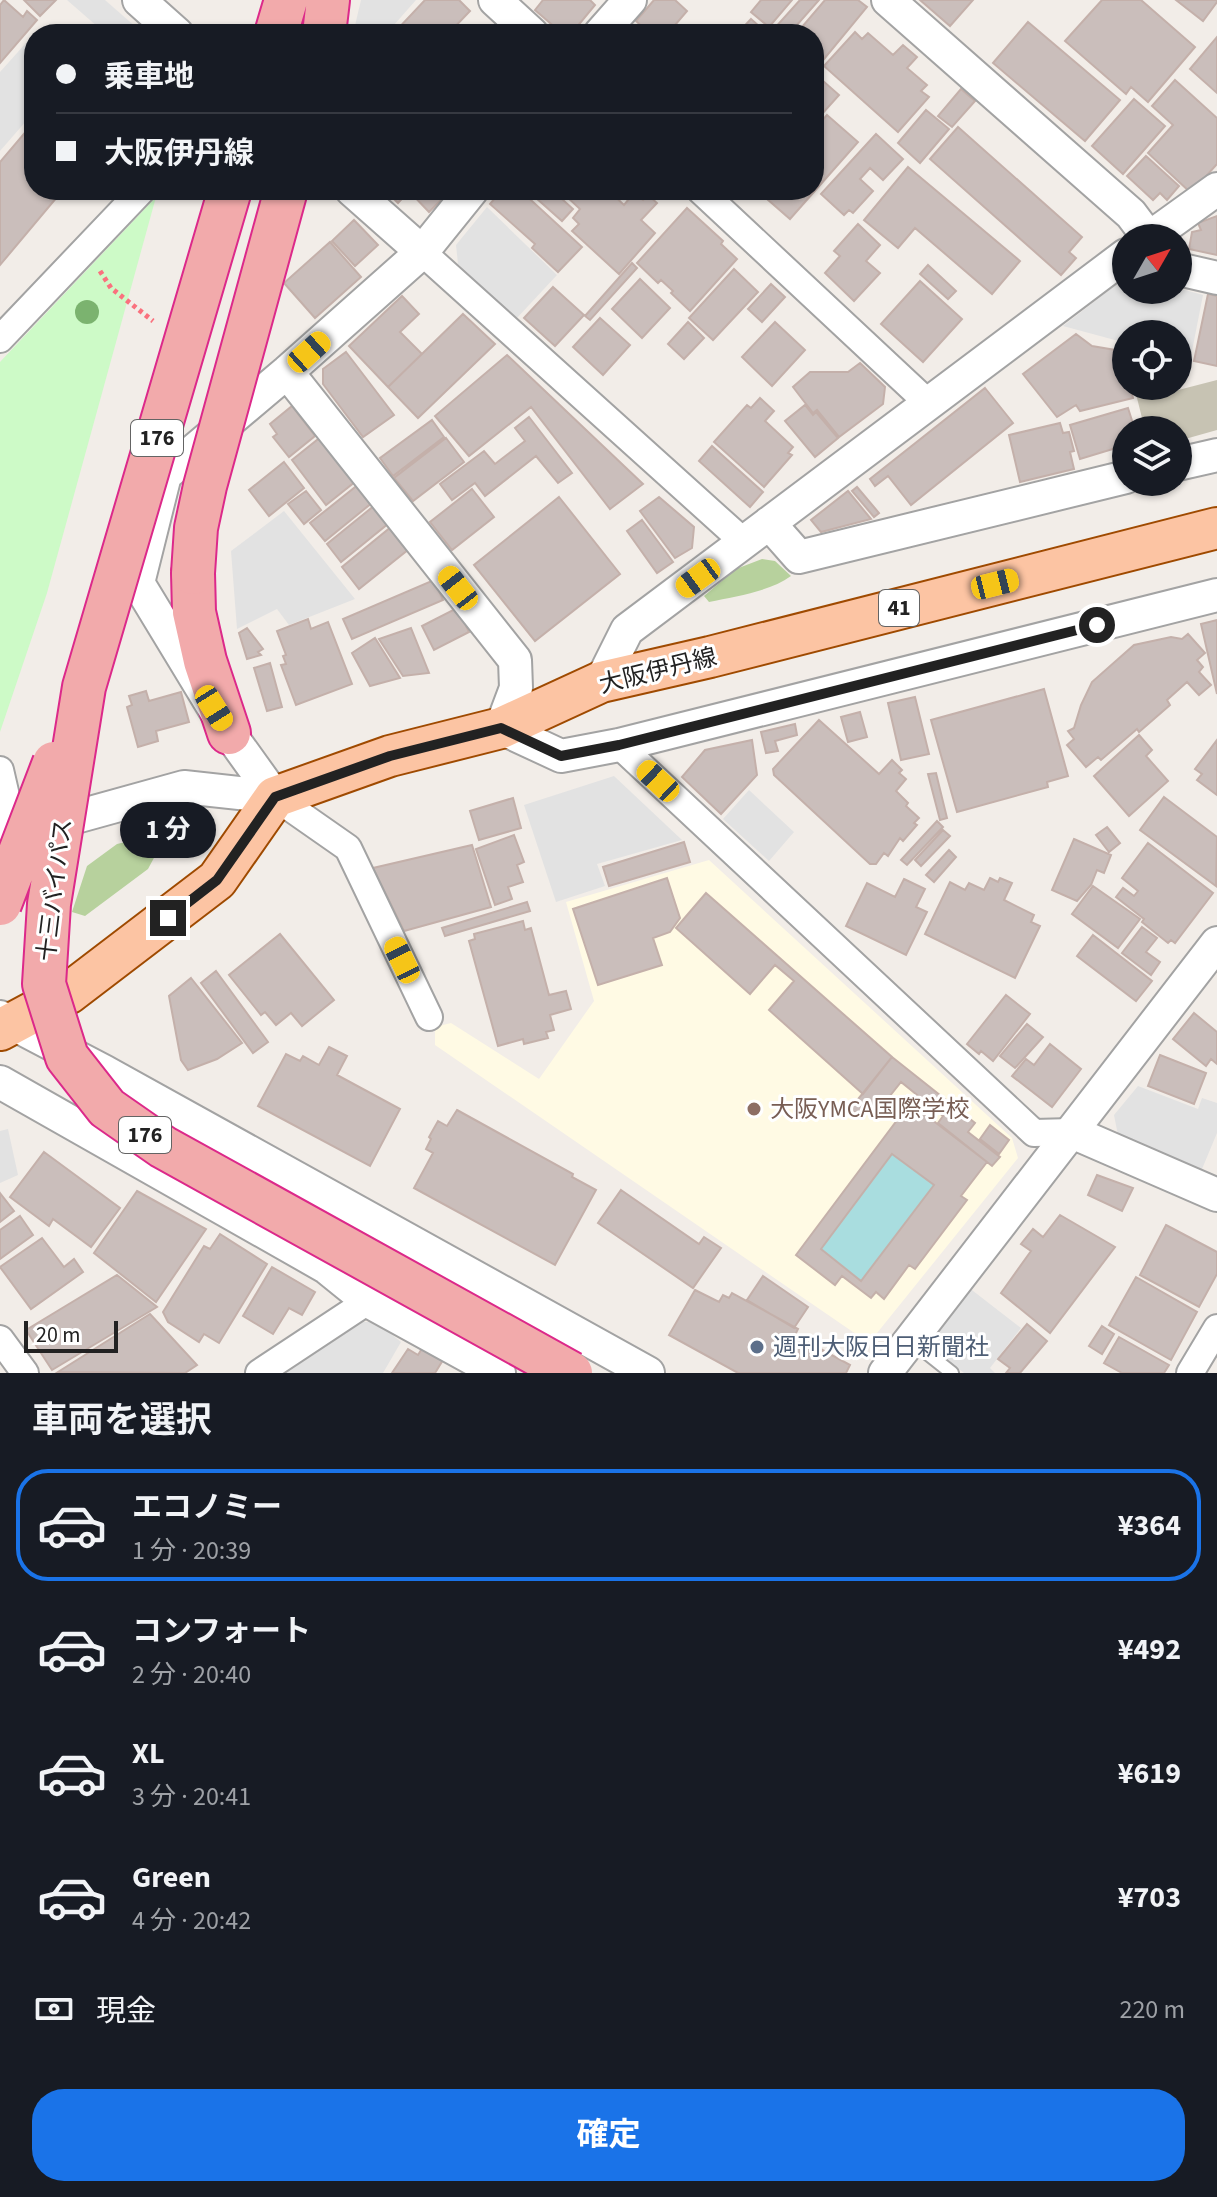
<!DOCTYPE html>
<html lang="ja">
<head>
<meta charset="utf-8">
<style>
	:root { --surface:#171b24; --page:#242831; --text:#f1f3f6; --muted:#9ea1a6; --line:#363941; --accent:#1a73e8 }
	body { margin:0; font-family:"Source Sans 3","Noto Sans JP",sans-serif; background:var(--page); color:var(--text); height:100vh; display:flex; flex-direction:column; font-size:30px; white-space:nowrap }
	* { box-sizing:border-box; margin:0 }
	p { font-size:26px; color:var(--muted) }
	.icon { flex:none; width:44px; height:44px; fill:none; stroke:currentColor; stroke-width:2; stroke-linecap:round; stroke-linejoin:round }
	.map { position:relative; height:1373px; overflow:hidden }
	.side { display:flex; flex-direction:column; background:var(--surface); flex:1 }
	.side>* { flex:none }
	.banner { position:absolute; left:24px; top:24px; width:800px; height:176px; border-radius:32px; box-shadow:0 2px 6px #0004; display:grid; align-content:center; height:176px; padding:0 32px; background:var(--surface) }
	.needle { width:52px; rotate:51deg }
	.buttons { position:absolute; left:1112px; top:224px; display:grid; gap:16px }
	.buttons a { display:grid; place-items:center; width:80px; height:80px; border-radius:50%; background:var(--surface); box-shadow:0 2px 6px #0004; font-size:40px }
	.scale { position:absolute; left:24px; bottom:20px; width:94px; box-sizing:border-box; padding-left:8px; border:4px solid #222; border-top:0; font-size:22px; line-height:28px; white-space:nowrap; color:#222; -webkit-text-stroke:6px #fff; paint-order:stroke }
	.end { position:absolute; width:36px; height:36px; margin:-18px; border:10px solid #222; background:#fff; box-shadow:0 0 0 4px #fff }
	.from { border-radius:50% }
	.bubble { position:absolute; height:56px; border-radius:28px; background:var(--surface); box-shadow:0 2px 6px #0004; font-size:26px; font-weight:700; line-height:56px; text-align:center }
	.car { position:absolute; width:24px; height:48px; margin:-24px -12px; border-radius:10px; box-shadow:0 0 6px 2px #0007; background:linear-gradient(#f5c518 24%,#345 0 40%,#f5c518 0 76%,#345 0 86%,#f5c518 0) }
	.banner b { display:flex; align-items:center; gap:28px; height:76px; font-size:30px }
	.banner b+b { border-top:2px solid var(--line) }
	.banner i { width:20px; height:20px; background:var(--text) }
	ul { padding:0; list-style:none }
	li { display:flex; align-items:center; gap:24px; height:112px; margin:0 16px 12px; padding:0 16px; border:4px solid transparent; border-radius:32px }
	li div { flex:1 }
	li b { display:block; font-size:30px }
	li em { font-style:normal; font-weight:700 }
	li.active { border-color:var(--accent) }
	li>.icon { width:72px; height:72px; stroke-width:1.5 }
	h2 { padding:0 32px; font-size:36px; line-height:96px }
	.pay { display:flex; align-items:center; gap:20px; height:88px; padding:0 32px; font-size:30px }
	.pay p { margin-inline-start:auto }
	.cta { display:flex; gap:16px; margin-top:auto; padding:16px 32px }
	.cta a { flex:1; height:92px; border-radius:32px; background:var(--accent); color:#fff; font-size:32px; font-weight:700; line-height:92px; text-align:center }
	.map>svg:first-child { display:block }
	.education { fill:#fffae4 }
	.construction { fill:#c7c3b3 }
	.forest { fill:#b7d19d }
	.park { fill:#cdfac7 }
	.parking { fill:#e2e2e2 }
	.water { fill:#a9dddf }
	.building { fill:#cabebb; stroke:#c4b0aa; stroke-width:2; fill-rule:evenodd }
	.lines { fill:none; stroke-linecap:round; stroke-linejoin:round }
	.service-casing { stroke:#a3a3a3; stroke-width:16 }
	.minor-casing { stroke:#a3a3a3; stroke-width:30 }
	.tertiary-casing { stroke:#a3a3a3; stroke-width:36 }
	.primary-casing { stroke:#9f4a00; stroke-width:44 }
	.trunk-casing { stroke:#dc298a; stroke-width:46 }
	.path { stroke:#fa717e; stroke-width:5; stroke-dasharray:4 4; stroke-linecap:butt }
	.service { stroke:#fff; stroke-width:12 }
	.minor { stroke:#fff; stroke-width:26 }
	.tertiary { stroke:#fff; stroke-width:32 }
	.primary { stroke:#fcc4a3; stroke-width:40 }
	.trunk { stroke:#f2aaab; stroke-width:42 }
	.trunk-bridge-casing { stroke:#dc298a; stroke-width:46; stroke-linecap:butt }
	.trunk-bridge { stroke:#f2aaab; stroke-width:42 }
	.tree { fill:#7bb36f }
	.route { stroke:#222; stroke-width:10 }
	.education-dot { fill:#8d6e63; stroke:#fff; stroke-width:3 }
	.service-dot { fill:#5c6f8a; stroke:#fff; stroke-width:3 }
	.labels { text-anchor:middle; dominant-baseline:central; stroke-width:6; stroke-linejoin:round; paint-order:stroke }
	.shield { fill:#fff; stroke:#646464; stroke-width:2 }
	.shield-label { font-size:22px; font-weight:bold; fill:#222 }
	.street-label { font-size:24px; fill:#222; stroke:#fff }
	.education-label { font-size:24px; fill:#785e54; stroke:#fff; text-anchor:start }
	.service-label { font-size:24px; fill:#4e5e75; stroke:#fff; text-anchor:start }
</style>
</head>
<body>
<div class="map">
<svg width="1217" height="1373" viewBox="0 0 1217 1373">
	<rect width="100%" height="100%" fill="#f2ede8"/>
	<path class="education" d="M709,860L1012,1138L1018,1158L869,1343L435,1045V1027L451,1023L539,1079L594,1001L566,902Z"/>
	<path class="construction" d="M1217,380V430L1178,441V430H1145L1136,394L1157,389L1159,395Z"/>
	<path class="forest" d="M762,559L775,561L791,576C769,592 736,596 709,602L704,596L736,569Z
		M155,835L163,841L148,869L85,916L72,912L87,866L117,844Z"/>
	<path class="park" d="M156,197L47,593L0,732V362Z"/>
	<path class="parking" d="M67,0H105L137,28L132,34H106Z
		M361,0H416L386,34H353Z
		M34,34V112L0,151V72Z
		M487,207L557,275L516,319L458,264L456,245Z
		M1126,277V290L1178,288L1203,295L1190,361L1178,357V334H1126V343L1063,326Z
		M284,511L355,599L289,625L277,609L237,629L231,551Z
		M614,776L682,840L597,864L605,886L556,902L524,805Z
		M749,790L794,832L769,861L723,819Z
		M1138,1086L1198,1109L1202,1098L1217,1103V1133L1202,1169L1118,1135L1114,1115Z
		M8,1129L18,1175L0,1183V1131Z
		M968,1287L1021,1328L990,1368L995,1373H964L925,1343Z
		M363,1322H376L401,1342L383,1373H284Z"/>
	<path class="water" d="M892,1154L934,1185L861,1281L821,1249Z"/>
	<path class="building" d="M4,0L23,17L27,11L37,20L0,63V5Z
		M24,0H56L40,16Z
		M425,0H459L470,11L448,34H393Z
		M543,0H590L595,5L576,28L557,29L535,10Z
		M654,0H675L687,11L675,25L679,30L676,34H650L636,21Z
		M761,0H792L769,27L751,12Z
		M800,0H819L789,34H777L773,30Z
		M825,0H858L867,7L815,70L814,34H796Z
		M920,0H973L950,26Z
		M1102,0H1141L1195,47L1148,102L1131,87L1126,94L1065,41Z
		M1176,0H1217V2L1203,21Z
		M751,19L768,34H737Z
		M1028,22L1120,100L1085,141L993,63Z
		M855,32L862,39L868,33L893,55L903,45L917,57L907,68L927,85L921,91L929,97L898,132L824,66Z
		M1217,37V93L1190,69Z
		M814,73L839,95L814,123Z
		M1175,80L1217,118V164L1191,193L1148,153L1173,125L1152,106Z
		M961,89L975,101L952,127L938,116Z
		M1134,99L1165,126L1123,174L1092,146Z
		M926,110L949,129L920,163L898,143Z
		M827,115L858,142L790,219L759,192L761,190H814V130Z
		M34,122V190H63L0,265V162Z
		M958,127L1082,237L1069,252L1076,258L1061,275L930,159Z
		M876,134L903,159L883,180L870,168L860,179L873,191L853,213L849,210L844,215L821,194Z
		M1146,156L1179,186L1167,200L1160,193L1153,200L1127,176Z
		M908,167L1020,261L992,294L915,228L898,248L864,220Z
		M385,190H443L447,194L429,212L409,191L398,203Z
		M502,190H520L582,247L558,272L532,248L535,244L490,204Z
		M527,190H552L573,209L562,221Z
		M571,190H608L624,205L634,193L643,200L648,195L657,203L641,220L655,233L619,274L572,231L579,224L573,218L580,209L566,196Z
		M687,208L723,241L721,244L737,259L690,311L671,293L673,291L661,280L658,283L637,263Z
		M1217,216V255L1189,249L1192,232L1201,230L1198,223Z
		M354,220L378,245L355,266L332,241Z
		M858,224L880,245L866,261L880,273L854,301L825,273L840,256L834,251Z
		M330,242L361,277L315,318L284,283Z
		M632,263L637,268L590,320L585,316Z
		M928,265L956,291L948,299L920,274Z
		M734,269L758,292L713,340L689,318Z
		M640,279L670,308L642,338L612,309Z
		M920,281L962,319L923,362L881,324Z
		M771,284L785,297L762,322L748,309Z
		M553,287L584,315L555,346L524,318Z
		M1208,294L1217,296V366L1194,361Z
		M402,296L419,314L400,332L422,354L388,387L349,346Z
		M463,314L495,344L418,418L388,387Z
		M600,318L630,345L603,375L573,347Z
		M688,322L704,338L684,359L668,344Z
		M775,322L805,350L772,386L742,357Z
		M1076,334L1092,346L1121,351L1126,370V386H1130L1133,398L1080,411L1076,405L1057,417L1023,374Z
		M346,352L394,415L363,437L323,384V369Z
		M507,355L643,484L610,509L531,407L469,456L435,416Z
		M860,363L885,387L883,404L839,437L817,410L813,413L793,387L810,372H848Z
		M985,388L1013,423L911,505L888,476L875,486L870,479Z
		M760,398L774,411L765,421L793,447L788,453L792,455L764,487L714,442L747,405L751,408Z
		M805,405L813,415L816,412L838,438L815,457L785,421Z
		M292,406L315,436L289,457L273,437L277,434L270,424Z
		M1128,408L1135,430H1126V445L1080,459L1070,425Z
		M529,417L572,473L558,483L536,456L485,496L475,483L452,500L440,484L484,451L495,464L525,441L515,428Z
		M432,420L444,437L393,476L380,458Z
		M1060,423L1063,433L1069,432L1074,451L1070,452L1074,469L1020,482L1009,435Z
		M322,436L356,481L326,505L292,460Z
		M446,438L464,462L413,501L394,478Z
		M712,446L763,492L750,507L699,461Z
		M284,462L304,488L269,516L249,490Z
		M359,484L373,502L325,541L310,523Z
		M857,487L879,513L874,517L852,491Z
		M472,489L494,517L452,550L430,522Z
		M306,491L321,510L304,524L288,504Z
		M848,491L871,519L821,532L811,520Z
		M559,497L620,574L535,641L474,565Z
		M659,497L694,527L692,548L675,558L640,511Z
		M375,505L389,523L341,562L327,544Z
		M642,520L673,562L657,573L627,531Z
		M391,527L409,549L359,589L342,567Z
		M434,580L443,600L352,639L343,619Z
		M457,608L469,632L434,650L422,626Z
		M308,619L311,629L328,622L352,684L296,705L281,665L286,664L283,656L286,655L277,631Z
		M1217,620V694L1201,624Z
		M247,628L263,649L258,652L261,655L247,659L239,633Z
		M411,628L429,673L403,676L379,639Z
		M1188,634L1205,653L1197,660L1203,667L1199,672L1211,685L1199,695L1187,682L1167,700L1170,705L1139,732L1137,729L1101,760L1098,757L1086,767L1067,745L1074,739L1068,731L1074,728L1081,705L1092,682L1134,645L1171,637L1182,639Z
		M375,638L400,678L370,686L352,653Z
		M270,663L282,707L267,711L254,668Z
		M1044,689L1068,776L1047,782L1048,787L957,812L931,720Z
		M146,691L149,701L181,692L189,722L156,731L158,741L138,747L127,707L132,705L129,696Z
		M915,697L929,754L901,760L888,703Z
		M860,712L867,737L848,742L841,717Z
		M819,720L879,774L892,760L902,770L899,773L906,779L896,791L908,803L906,806L919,818L914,823L917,825L903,841L900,838L888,856L884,853L876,864H870L774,775L773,769Z
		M795,724L797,735L775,741L778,751L766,753L761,732Z
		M1139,735L1152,750L1146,756L1168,781L1129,816L1094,776Z
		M752,740L757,775L721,814L682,777L705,750Z
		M1217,740V795L1197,780L1202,774L1195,769Z
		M936,773L947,818L940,820L928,774Z
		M1164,797L1217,837L1216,886L1140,830Z
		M513,798L521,828L479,840L470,811Z
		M937,821L943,827L907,865L901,860Z
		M1107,827L1120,843L1109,852L1096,835Z
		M943,830L950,836L921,866L915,860Z
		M514,835L524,862L517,865L523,882L508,887L512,899L495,905L476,849Z
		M1074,839L1111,855L1104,873L1097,870L1091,885L1077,901L1052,890Z
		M684,842L690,862L609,886L603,867Z
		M1148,843L1213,893L1175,943L1171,940L1168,943L1142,922L1144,919L1116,897L1123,888L1134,896L1138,891L1122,878Z
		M472,845L491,907L404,931L373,868Z
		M949,850L956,857L934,882L926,875Z
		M667,878L680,918L670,932L653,938L662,965L598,985L573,909Z
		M990,878L998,882L1000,878L1012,883L1004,900L1034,915L1031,922L1040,926L1015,978L925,934L950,882L965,890L969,883L984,890Z
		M904,879L925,889L916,907L927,912L906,955L846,926L867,883L895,897Z
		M1093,886L1140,919L1118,948L1072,914Z
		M706,893L892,1057L863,1094L769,1010L794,981L775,965L750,994L676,928Z
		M527,902L530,911L445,936L442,928Z
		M523,921L525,930L531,928L549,995L566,991L571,1009L550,1015L554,1030L546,1032L548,1038L524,1044L523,1039L498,1046L469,941L475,939L474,934Z
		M1142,927L1157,938L1146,952L1160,962L1151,975L1122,953Z
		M280,934L334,1000L302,1026L291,1013L276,1025L265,1012L261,1015L229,975Z
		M1093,935L1152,981L1136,1001L1077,956Z
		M216,971L268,1042L253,1053L201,983Z
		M191,978L242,1043L217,1059L188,1070L181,1060L169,996Z
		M1006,995L1030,1014L993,1061L981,1051L979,1054L967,1044Z
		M1194,1013L1217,1032V1064L1211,1059L1206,1066L1173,1039Z
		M1027,1024L1043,1037L1015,1068L1000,1056Z
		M1050,1044L1081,1069L1052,1107L1012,1076L1026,1059L1034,1065Z
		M329,1047L347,1056L337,1075L400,1109L370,1166L258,1106L286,1054L300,1061L303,1056L319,1065Z
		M1160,1055L1206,1073L1194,1104L1148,1086Z
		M892,1057L975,1123L968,1132L1000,1157L992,1166L938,1123L943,1116L901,1082L874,1116L867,1111L862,1118L850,1109Z
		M910,1103L987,1162L961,1196L967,1200L915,1269L909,1265L884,1299L876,1292L871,1298L842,1276L835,1285L796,1255ZM892,1154L934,1185L861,1281L821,1249Z
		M457,1110L573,1174L572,1177L596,1190L555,1265L414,1188L433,1153L426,1149L431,1139L429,1137L438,1121L447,1126Z
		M990,1125L1009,1140L999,1154L980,1139Z
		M44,1152L120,1208L91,1247L53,1219L49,1226L10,1197Z
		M1097,1175L1133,1188L1122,1211L1088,1195Z
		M621,1190L699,1244L704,1237L721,1248L693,1288L598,1223Z
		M137,1191L206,1229L156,1302L94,1253Z
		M0,1193L14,1211L0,1222Z
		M1060,1215L1115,1247L1050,1333L1001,1293L1031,1251L1021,1244L1033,1229L1043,1237Z
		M20,1216L33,1235L0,1259V1230Z
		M1166,1225L1217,1252V1274L1199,1307L1140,1275Z
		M220,1234L267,1264L219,1343L204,1334L199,1342L168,1322L163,1312L204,1246L210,1249Z
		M42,1238L64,1267L74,1259L83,1272L31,1309L0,1267Z
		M272,1267L315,1292L302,1315L289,1308L273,1334L243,1316Z
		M117,1275L157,1307L52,1370L26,1330Z
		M763,1276L808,1307L794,1328L747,1300Z
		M1136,1277L1197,1312L1171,1360L1109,1325Z
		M695,1290L719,1302L723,1295L729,1298L732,1293L798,1329L795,1335L850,1365L846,1373H738L669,1335Z
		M150,1314L197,1365L185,1373L58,1372Z
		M1027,1324L1047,1341L1020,1373H1006L1010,1368L998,1359Z
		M1102,1326L1114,1334L1102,1354L1089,1346Z
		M1119,1337L1169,1365L1164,1373H1122L1104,1363Z
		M423,1347L443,1360L435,1373H392L408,1349L418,1355Z"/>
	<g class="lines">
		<defs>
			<path id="service" d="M913,1342L952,1373"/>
			<path id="minor" d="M700,190L927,402
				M422,252L745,543
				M0,339L142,190
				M619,745L1034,1133L1072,1132
				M0,770L15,835
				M275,797L348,848L429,1017
				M0,1339L25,1373
				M259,1373L368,1301
				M1190,1373L1217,1328"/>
			<path id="tertiary" d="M139,0L177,34
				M495,0L532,34
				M888,0L1131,214L1149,238
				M600,34L630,0
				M352,190L422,252
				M1149,238L1217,189
				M1178,269L1217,278
				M287,372L515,660L516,688L501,728L561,756L619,745L1217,595
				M1178,464L1217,455
				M769,523L799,557L1126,477
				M601,682L627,630L1126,255
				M275,797L229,733L138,583L165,475L287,372L422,252L472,190
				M0,838L184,787L275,797
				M0,1017L105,1072L648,1373
				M0,1082L326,1267L368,1301L499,1373
				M1072,1132L1217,1195
				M885,1373L1217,943"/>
			<path id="primary" d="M0,1030L69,993L217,880L275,797L390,756L501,728L601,682L710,657L1217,528"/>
			<path id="trunk" d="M276,34L286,0
				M324,34L328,0
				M193,573L194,612L205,661L229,733"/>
		</defs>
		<use href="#service" class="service-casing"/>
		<use href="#minor" class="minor-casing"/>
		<use href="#tertiary" class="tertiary-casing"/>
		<use href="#primary" class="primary-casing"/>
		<use href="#trunk" class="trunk-casing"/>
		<path class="path" d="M100,271L111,288L153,321"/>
		<use href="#service" class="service"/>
		<use href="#minor" class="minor"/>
		<use href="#tertiary" class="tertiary"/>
		<use href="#primary" class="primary"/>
		<use href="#trunk" class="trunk"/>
		<defs>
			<path id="trunk-bridge" d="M230,190L84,687L49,904L44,984L67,1057L107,1108L163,1147L571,1373
				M193,573L196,528L205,486L286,190
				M0,904L54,763"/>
		</defs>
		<use href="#trunk-bridge" class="trunk-bridge-casing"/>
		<use href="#trunk-bridge" class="trunk-bridge"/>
	</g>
	<circle class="tree" cx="87" cy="312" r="12"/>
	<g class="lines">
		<path class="route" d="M168,918L217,880L275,797L390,756L501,728L561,756L619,745L1097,625"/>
	</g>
	<circle class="education-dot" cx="754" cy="1109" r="8"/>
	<circle class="service-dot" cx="757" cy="1347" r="8"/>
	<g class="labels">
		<g class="shield">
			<rect x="131" y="420" width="52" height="36" rx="6"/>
			<rect x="879" y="590" width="40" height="36" rx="6"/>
			<rect x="119" y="1117" width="52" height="36" rx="6"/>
		</g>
		<g class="shield-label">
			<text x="157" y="438">176</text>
			<text x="899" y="608">41</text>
			<text x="145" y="1135">176</text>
		</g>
		<g class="street-label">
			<text transform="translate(658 671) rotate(-14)">大阪伊丹線</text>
			<text transform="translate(55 890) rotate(-83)">十三バイパス</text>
		</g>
		<g class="education-label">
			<text x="770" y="1109">大阪YMCA国際学校</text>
		</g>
		<g class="service-label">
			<text x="773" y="1347">週刊大阪日日新聞社</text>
		</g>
	</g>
</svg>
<div class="buttons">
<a><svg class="needle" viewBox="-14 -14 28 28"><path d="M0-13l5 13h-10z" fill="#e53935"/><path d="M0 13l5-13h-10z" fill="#9ea1a6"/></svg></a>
<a><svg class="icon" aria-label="locate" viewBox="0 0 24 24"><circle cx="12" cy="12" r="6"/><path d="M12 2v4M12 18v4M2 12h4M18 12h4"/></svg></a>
<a><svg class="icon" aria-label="layers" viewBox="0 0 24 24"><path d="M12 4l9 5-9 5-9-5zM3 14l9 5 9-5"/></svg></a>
</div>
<div class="scale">20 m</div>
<i class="end from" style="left:1097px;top:625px"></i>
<i class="end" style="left:168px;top:918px"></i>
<div class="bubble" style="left:120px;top:802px;width:96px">1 分</div>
<i class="car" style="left:309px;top:352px;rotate:48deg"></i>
<i class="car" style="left:698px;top:578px;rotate:234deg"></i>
<i class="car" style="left:995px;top:584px;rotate:76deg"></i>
<i class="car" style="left:458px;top:588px;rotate:322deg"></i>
<i class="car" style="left:214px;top:708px;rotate:148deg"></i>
<i class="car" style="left:658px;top:781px;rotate:313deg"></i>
<i class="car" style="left:402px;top:960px;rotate:334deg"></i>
<div class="banner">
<b><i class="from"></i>乗車地</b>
<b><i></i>大阪伊丹線</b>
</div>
</div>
<section class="side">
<h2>車両を選択</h2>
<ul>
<li class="active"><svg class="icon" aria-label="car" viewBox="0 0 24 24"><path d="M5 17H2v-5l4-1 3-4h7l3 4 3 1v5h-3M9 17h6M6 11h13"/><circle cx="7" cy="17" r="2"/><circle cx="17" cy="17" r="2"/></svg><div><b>エコノミー</b><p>1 分 · 20:39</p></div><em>¥364</em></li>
<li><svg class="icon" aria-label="car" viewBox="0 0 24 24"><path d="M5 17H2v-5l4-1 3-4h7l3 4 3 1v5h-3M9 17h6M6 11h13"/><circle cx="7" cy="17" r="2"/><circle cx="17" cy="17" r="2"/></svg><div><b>コンフォート</b><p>2 分 · 20:40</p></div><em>¥492</em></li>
<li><svg class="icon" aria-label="car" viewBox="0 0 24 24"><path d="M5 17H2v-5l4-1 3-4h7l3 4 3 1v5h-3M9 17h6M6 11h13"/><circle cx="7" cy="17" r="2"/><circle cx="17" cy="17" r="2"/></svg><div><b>XL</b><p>3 分 · 20:41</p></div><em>¥619</em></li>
<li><svg class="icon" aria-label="car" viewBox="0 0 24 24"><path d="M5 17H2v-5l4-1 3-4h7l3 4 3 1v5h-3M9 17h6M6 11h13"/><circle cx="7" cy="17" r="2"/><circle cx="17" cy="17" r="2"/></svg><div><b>Green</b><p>4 分 · 20:42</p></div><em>¥703</em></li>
</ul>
<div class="pay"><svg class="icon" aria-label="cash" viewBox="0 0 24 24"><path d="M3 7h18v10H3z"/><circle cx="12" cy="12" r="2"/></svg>現金<p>220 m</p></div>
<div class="cta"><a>確定</a></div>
</section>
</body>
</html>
